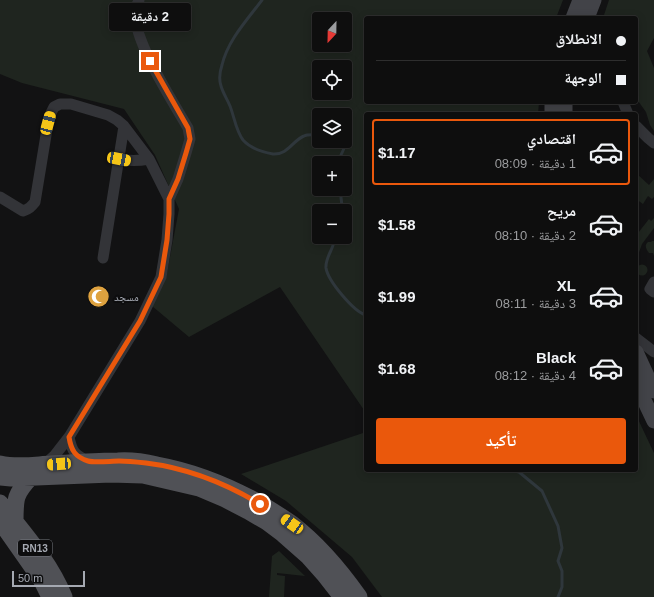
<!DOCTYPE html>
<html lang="ar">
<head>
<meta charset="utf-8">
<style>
	:root { --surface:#0e0e0e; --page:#171717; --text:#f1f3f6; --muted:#9b9c9e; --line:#2e2e2e; --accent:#ea580c }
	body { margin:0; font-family:Helvetica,"Noto Naskh Arabic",sans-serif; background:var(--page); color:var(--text); direction:rtl; height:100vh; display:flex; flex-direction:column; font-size:15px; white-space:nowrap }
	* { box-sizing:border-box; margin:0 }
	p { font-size:13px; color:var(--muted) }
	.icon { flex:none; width:22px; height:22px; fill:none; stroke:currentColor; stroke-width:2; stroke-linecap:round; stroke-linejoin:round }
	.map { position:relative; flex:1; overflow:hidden; direction:ltr }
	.sheet { position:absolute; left:364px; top:112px; width:274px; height:360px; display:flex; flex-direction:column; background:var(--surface); border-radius:4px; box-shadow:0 2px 10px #0003,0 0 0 1px var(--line); direction:rtl }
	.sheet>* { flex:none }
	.hud { position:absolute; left:364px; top:16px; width:274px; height:88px; border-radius:4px; box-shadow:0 2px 10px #0003,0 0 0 1px var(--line); direction:rtl; display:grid; align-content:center; height:88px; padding:0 12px; background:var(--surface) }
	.needle { width:26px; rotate:202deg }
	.buttons { position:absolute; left:312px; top:12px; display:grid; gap:8px }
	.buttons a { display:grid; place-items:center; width:40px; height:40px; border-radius:4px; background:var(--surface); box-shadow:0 2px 10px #0003,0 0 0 1px var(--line); font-size:20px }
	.scale { position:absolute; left:12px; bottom:10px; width:73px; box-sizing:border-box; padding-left:4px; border:2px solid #a5a9b2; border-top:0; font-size:11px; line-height:14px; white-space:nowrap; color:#a5a9b2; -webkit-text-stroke:3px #0d0d0e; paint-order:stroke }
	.end { position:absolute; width:18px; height:18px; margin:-9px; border:5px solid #ea580c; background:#fff; box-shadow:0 0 0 2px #fff }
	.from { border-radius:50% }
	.bubble { position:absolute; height:28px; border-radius:4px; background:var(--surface); box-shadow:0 2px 10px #0003,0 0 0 1px var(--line); font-size:13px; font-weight:800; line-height:28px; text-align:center; direction:rtl }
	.car { position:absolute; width:12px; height:24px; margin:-12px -6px; border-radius:5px; box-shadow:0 0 3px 1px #0007; background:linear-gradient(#f5c518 24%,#345 0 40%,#f5c518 0 76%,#345 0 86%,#f5c518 0) }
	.hud b { display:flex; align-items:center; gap:14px; height:38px; font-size:15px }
	.hud b+b { border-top:1px solid var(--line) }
	.hud i { width:10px; height:10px; background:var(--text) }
	ul { padding:7px 0 0; list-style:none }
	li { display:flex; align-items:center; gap:12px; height:66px; margin:0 8px 6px; padding:0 4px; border:2px solid transparent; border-radius:4px }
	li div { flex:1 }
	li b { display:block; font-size:15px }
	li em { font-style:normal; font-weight:800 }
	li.active { border-color:var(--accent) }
	li>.icon { width:36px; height:36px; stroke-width:1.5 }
	.action { display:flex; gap:8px; margin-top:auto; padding:8px 12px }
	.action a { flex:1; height:46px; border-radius:4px; background:var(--accent); color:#fff; font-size:16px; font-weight:800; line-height:46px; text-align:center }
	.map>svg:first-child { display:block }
	.green { fill:#1f251f; fill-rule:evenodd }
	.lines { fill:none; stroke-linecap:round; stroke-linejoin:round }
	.stream { stroke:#2f373c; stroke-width:3 }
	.minor { stroke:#333438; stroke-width:11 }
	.secondary { stroke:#424348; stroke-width:15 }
	.primary { stroke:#505156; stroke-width:17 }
	.route { stroke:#ea580c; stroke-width:5 }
	.labels { text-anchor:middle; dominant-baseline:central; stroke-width:4; stroke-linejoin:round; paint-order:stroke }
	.shield { fill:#0d0d0e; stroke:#777a81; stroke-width:1 }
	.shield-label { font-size:10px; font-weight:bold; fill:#a5a9b2 }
	.poi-label { font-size:11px; fill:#a5a9b2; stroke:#0d0d0e; text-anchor:start }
</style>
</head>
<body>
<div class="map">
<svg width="654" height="597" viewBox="0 0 654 597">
	<rect width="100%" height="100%" fill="#121213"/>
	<path class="green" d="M0,0H563L556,18H366V102H539L538,114H366V413L280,287L189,337L152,306L167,273L179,209L155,155L124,109L22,83L0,74ZM319,19H345V45H319ZM319,67H345V93H319ZM319,115H345V141H319ZM319,163H345V189H319ZM319,211H345V237H319Z
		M609,0H654V38L647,51L654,68V131L650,125L646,112L636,98V18H603Z
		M636,173L649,185L654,179V197L652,199L648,196L643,204L636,199Z
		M654,218V228L642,244L636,261V231L638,233L649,219L651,221Z
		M652,241H654V256L653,253H649C646,249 644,245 648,242H651Z
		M636.5 270a5.5 5.5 0 1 1 11 0a5.5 5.5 0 1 1-11 0Z
		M636,415L654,453V597H382L352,557L286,501L241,474L366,432V470H636Z
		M279,551L305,576L277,573V575L285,576L284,597H269L272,556Z"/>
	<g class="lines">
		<path class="stream" d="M262,0C247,20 228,40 222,65C220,71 219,80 221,86C223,93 227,99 230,106C234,116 236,131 243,140C251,149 262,152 273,154C288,155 292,141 304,136C308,134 314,135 319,135
			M341,163V155L346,144L345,139
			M340,189L342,206L341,211
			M331,237L334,242C332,251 325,259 326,268C328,281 354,312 366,315
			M508,470L519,472L542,491L558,526L562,548L558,561L562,571V587L558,597"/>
		<path class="minor" d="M139,0C138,3 136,6 135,9C131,37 173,102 188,128L190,139L186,153L178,179L169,199
			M623,102L628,114
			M636,126L648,138L654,143
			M119,159C129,161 138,161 149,159
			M0,197L23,211C29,209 31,207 35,202L48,123L50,115L54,107L60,104H71L108,115L117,120L124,126L149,159L169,199V214L167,240L161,277L140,321L69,437L55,455L44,465
			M103,258L124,126
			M654,282L650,289L654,292
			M636,338L654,352
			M69,437C72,452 75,455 88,461"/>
		<path class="secondary" d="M573,18L580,0
			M587,18L594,0
			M552,114V102
			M565,114V102
			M636,352L654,391
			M636,383L654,421"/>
		<path class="primary" d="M0,464C17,468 34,465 51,464C73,463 96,461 118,461C131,460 144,462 157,465C195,472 227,485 261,504C271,510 282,517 292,524C318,544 340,570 359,597
			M0,477L11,478L111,474L143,475L199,488L225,499L248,511L267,522L283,534L308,556L324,574L342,597
			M0,503C23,532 50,562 64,597
			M0,521L42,581L50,597
			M15,522C15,498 15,494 31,477"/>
	</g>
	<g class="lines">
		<path class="route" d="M150,61L188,128L190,139L186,153L178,179L169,199V214L167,240L161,277L140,321L69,437C71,450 75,457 88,461C95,463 111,461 119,461C128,461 137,462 146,463C187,468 225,483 260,504"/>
	</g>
	<defs>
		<symbol id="mosque-disc" viewBox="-11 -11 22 22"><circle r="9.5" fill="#dea23f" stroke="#0d0d0e"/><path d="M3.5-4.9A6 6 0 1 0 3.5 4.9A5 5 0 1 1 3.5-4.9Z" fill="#fff"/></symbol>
	</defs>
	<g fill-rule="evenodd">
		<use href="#mosque-disc" x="86" y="284" width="25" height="25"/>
	</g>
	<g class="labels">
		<rect class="shield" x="18" y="540" width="34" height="16" rx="3"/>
		<g class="shield-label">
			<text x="35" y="548">RN13</text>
		</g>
		<g class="poi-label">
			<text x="114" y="297">مسجد</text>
		</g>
	</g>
</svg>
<div class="buttons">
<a><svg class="needle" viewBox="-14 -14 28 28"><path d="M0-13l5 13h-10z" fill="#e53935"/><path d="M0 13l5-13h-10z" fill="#9b9c9e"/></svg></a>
<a><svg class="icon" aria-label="locate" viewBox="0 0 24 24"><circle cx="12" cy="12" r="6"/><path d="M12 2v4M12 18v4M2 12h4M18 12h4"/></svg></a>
<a><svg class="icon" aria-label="layers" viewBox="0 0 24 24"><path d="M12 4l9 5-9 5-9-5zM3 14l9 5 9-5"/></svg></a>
<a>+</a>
<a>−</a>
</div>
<div class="scale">50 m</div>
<i class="end from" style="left:260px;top:504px"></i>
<i class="end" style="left:150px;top:61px"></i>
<div class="bubble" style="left:109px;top:3px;width:82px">2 دقيقة</div>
<i class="car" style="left:48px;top:123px;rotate:15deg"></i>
<i class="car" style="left:119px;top:159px;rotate:101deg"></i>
<i class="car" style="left:59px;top:464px;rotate:266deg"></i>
<i class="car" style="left:292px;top:524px;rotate:304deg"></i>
<div class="hud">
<b><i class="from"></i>الانطلاق</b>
<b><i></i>الوجهة</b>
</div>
<section class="sheet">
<ul>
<li class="active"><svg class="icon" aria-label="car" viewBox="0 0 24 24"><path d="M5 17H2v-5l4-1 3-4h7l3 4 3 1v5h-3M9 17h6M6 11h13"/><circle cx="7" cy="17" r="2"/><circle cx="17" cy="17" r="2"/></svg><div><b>اقتصادي</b><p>1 دقيقة · 08:09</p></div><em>$1.17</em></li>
<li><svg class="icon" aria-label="car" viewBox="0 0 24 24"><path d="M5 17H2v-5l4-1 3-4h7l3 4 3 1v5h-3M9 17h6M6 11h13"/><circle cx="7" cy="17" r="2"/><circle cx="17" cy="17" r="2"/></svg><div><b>مريح</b><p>2 دقيقة · 08:10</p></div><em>$1.58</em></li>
<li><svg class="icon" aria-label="car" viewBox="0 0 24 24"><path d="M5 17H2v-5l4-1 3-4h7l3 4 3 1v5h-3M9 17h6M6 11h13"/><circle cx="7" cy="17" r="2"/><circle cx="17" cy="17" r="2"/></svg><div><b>XL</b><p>3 دقيقة · 08:11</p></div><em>$1.99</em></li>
<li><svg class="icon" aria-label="car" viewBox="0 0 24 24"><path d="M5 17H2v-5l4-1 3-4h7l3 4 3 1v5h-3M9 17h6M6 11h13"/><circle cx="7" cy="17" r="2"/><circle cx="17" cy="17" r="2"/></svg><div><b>Black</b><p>4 دقيقة · 08:12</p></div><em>$1.68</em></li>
</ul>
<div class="action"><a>تأكيد</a></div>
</section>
</div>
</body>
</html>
